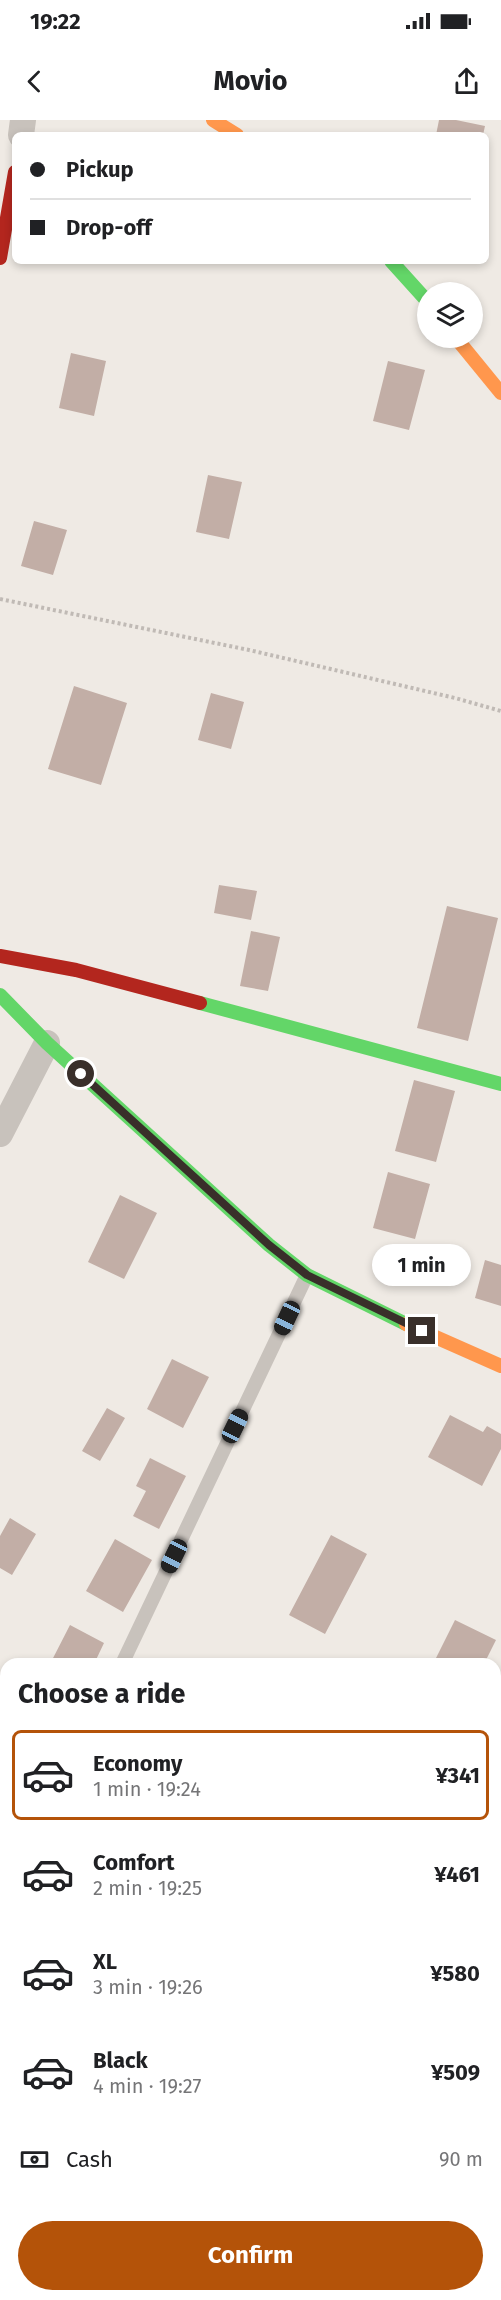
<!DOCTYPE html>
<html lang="en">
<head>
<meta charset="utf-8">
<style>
	:root { --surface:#fff; --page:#f6f6f6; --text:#202124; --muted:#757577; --line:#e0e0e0; --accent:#b45309 }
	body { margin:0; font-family:"Fira Sans",sans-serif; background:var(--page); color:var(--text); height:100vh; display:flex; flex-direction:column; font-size:22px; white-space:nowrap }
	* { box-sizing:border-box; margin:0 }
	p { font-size:20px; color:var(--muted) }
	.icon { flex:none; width:33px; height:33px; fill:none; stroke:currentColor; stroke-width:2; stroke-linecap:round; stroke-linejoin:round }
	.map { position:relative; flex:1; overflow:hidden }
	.sheet { position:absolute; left:0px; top:1538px; width:501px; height:644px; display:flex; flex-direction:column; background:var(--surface); border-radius:18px 18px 0 0; box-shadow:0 3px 9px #0003 }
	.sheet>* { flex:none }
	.guide { position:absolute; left:12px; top:12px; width:477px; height:132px; border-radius:9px; box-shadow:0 3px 9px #0003; display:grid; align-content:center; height:132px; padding:0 18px; background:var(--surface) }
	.buttons { position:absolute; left:417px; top:162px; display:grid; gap:12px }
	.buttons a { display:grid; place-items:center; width:66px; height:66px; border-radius:50%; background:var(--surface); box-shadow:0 3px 9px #0003; font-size:30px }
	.end { position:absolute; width:27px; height:27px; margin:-14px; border:8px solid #392f2a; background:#fff; box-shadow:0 0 0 3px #fff }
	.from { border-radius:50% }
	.bubble { position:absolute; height:42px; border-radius:21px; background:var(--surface); box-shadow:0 3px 9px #0003; font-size:20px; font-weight:700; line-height:42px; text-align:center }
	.car { position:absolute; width:18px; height:36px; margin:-18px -9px; border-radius:8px; box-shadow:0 0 4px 2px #0007; background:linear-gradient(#222 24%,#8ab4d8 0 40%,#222 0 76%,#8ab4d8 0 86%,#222 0) }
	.guide b { display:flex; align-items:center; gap:21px; height:57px; font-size:22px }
	.guide b+b { border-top:2px solid var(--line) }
	.guide i { width:15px; height:15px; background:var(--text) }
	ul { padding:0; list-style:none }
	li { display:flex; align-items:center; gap:18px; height:90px; margin:0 12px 9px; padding:0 6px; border:3px solid transparent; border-radius:9px }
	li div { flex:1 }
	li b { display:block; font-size:22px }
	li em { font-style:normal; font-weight:700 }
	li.current { border-color:var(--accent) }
	li>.icon { width:54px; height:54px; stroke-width:1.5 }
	h2 { padding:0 18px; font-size:27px; line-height:72px }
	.pay { display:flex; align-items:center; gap:15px; height:66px; padding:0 18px; font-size:22px }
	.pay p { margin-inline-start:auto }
	.action { display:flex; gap:12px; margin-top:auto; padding:12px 18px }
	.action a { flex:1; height:69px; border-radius:36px; background:var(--accent); color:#fff; font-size:24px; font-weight:700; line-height:69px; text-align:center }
	.status { display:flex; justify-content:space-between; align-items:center; height:42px; padding:0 30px; background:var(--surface); direction:ltr }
	.status svg { height:16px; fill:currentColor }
	header { display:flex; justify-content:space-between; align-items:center; height:78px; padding:0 18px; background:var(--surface); font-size:27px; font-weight:700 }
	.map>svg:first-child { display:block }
	.building { fill:#c2aea6 }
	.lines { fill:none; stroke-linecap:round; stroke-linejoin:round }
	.path { stroke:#c0bab5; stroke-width:4; stroke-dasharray:3 3; stroke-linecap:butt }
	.lane { stroke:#c8c2bc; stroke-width:14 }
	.street { stroke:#c8c2bc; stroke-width:26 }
	.fast { stroke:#63d668; stroke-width:14 }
	.slow { stroke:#ff974d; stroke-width:14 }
	.jam { stroke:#b3261e; stroke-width:14 }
	.route { stroke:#392f2a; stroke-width:8 }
</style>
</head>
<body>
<div class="status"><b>19:22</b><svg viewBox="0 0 49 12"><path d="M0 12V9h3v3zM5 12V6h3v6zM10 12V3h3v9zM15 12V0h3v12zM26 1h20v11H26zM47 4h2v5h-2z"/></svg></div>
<header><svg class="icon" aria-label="back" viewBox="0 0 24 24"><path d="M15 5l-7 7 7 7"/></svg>Movio<svg class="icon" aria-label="share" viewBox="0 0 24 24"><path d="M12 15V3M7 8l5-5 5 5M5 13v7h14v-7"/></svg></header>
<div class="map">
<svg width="501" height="2180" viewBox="0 0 501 2180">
	<rect width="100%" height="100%" fill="#efeae4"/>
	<path class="building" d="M439,0H456L485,6L483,15H436Z
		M71,233L106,241L94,296L59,288Z
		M388,241L425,250L409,310L373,301Z
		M208,355L242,362L229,419L196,412Z
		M34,401L67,410L53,455L21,446Z
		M74,566L127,583L101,665L48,649Z
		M211,573L244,582L231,629L198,620Z
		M219,765L257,771L251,800L214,793Z
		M447,786L498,798L468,921L417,908Z
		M251,811L280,817L268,871L240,866Z
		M414,960L455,971L436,1042L395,1031Z
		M388,1052L430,1064L415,1119L373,1108Z
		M120,1075L157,1093L124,1159L88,1142Z
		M485,1140L501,1145V1186L475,1178Z
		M172,1239L209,1257L183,1308L147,1289Z
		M107,1288L125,1298L100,1341L82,1331Z
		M450,1295L483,1312L487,1306L501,1314V1329L482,1366L428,1337Z
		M150,1338L186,1356L159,1409L133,1396L146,1371L136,1366Z
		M10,1398L36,1414L12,1455L0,1448V1416Z
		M331,1415L367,1434L325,1514L289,1495Z
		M115,1419L152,1440L123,1492L86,1471Z
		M455,1500L496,1520L484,1544H433Z
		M70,1505L104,1523L94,1544H50Z
		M498,1604L501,1605V1664L495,1661V1610Z
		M495,1949L501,1952V2049L495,2047Z
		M495,2156L501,2159V2180H354L344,2175H495Z"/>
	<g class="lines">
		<path class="path" d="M0,479L249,530L455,578L501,591"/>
		<path class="lane" d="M122,1544L307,1155
			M0,1801L6,1788"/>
		<path class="street" d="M21,15L23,0
			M0,1014L47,923"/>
		<path class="fast" d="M391,141L428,182
			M0,875L47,923L269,1125L307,1155L406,1204
			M200,883L501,964
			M8,2180L14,2175"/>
		<path class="slow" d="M213,0L237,15
			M456,218L501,273
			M406,1204L501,1246
			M495,1765L501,1759
			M87,2180L93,2175"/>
		<path class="jam" d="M0,138L15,52
			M0,836L76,850L200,883
			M495,1831L501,1825"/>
	</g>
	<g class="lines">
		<path class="route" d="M81,954L269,1125L307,1155L422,1211"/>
	</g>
</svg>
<div class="buttons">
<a><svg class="icon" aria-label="layers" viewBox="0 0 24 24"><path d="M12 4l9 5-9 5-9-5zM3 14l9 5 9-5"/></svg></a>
</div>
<i class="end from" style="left:81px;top:954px"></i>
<i class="end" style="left:422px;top:1211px"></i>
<div class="bubble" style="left:372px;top:1124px;width:99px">1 min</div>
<i class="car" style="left:287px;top:1198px;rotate:205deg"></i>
<i class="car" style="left:235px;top:1306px;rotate:26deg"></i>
<i class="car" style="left:174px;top:1436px;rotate:206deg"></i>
<div class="guide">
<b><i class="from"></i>Pickup</b>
<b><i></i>Drop-off</b>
</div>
<section class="sheet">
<h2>Choose a ride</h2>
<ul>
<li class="current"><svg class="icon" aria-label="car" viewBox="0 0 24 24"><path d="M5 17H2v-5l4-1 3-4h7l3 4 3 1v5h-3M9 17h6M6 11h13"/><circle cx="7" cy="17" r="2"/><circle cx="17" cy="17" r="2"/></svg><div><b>Economy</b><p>1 min · 19:24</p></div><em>¥341</em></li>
<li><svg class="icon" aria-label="car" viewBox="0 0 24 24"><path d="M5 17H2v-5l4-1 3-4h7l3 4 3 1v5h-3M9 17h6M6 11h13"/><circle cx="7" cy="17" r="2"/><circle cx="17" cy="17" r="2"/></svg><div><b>Comfort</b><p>2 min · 19:25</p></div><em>¥461</em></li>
<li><svg class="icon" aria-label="car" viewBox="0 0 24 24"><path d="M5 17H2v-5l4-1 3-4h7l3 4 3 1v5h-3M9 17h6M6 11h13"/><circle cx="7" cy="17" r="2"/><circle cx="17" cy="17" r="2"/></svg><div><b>XL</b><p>3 min · 19:26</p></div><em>¥580</em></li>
<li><svg class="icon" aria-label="car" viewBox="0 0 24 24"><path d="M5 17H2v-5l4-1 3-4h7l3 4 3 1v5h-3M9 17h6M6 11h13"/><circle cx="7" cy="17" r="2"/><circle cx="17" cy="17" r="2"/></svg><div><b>Black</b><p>4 min · 19:27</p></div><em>¥509</em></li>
</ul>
<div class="pay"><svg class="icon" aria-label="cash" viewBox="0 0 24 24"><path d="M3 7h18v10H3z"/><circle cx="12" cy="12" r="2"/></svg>Cash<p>90 m</p></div>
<div class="action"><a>Confirm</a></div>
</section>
</div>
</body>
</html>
